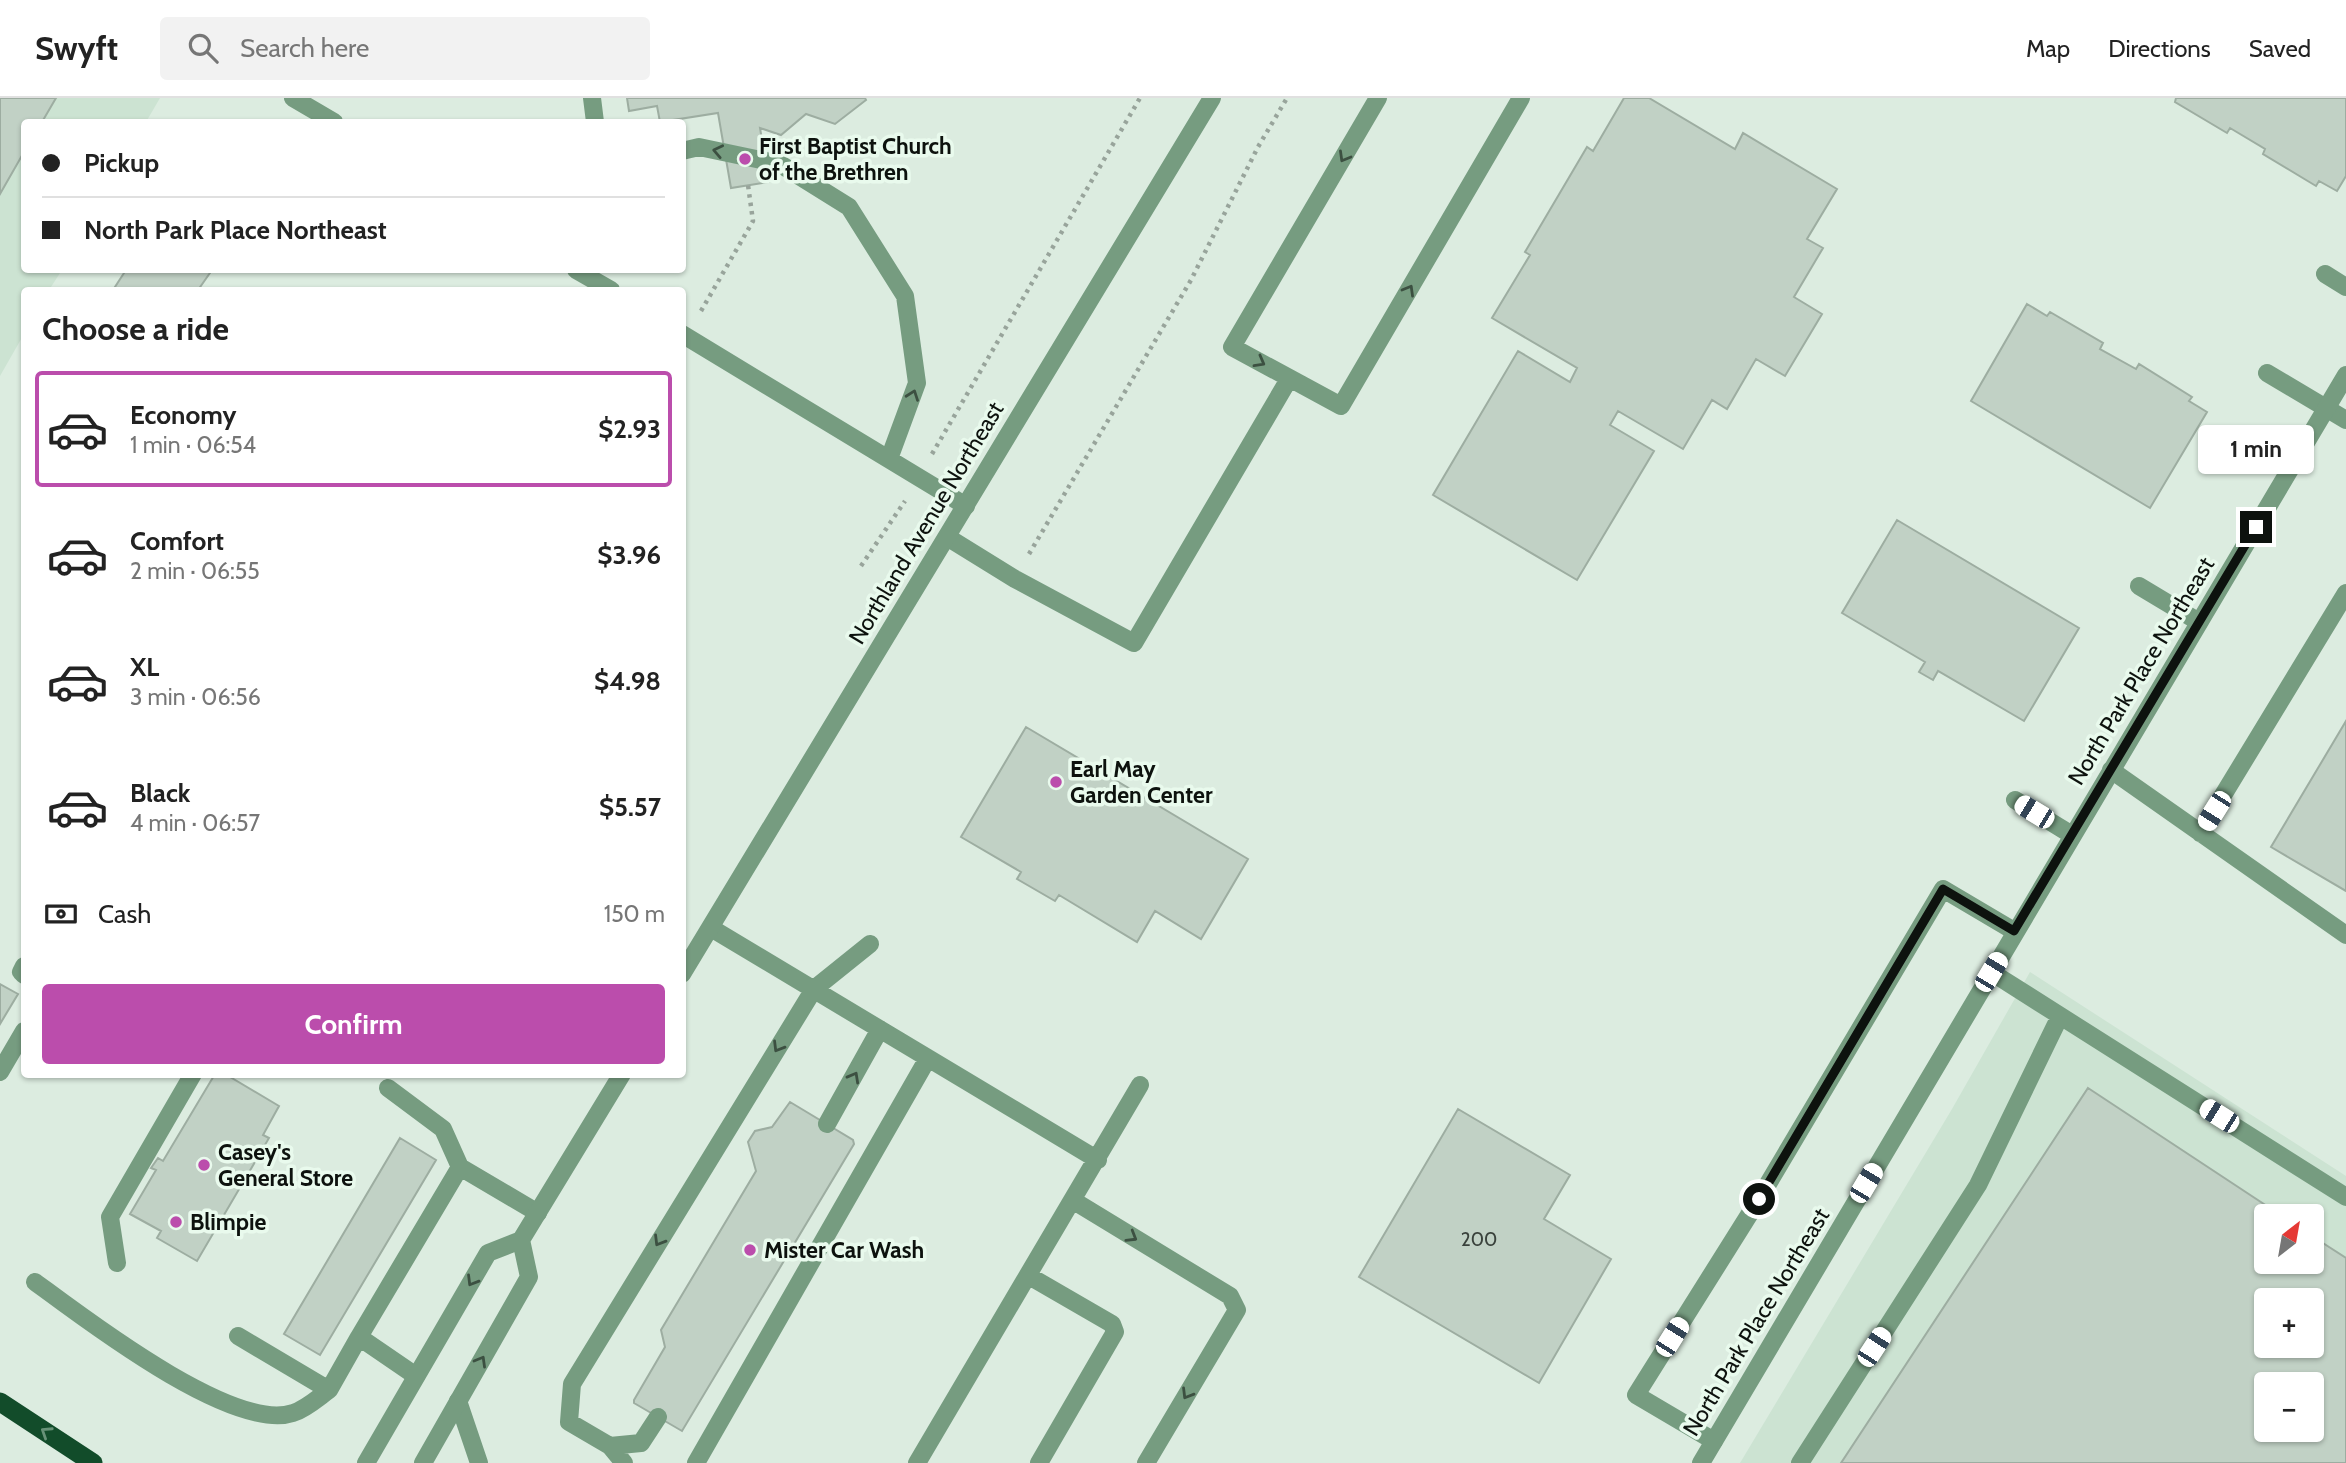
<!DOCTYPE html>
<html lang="en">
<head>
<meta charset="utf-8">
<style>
	:root { --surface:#fff; --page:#f2f2f2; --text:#222; --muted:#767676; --line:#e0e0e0; --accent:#bb4dac }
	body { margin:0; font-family:Cabin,sans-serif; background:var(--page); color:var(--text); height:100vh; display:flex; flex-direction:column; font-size:26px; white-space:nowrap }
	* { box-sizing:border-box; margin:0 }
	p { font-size:23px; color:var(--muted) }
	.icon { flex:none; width:38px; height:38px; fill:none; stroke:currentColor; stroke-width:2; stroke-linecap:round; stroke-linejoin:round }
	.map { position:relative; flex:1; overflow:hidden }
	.details { position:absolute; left:21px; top:189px; width:665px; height:791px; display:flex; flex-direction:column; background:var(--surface); border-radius:7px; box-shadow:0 2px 5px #0004 }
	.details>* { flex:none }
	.top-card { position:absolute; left:21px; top:21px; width:665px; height:154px; border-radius:7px; box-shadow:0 2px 5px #0004; display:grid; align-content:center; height:154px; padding:0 21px; background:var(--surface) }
	.needle { width:46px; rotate:31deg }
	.tools { position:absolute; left:2254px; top:1106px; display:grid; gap:14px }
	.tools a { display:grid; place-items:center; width:70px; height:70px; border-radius:7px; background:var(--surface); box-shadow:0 2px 5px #0004; font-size:35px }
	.end { position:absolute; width:32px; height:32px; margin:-16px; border:9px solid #0d120e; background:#fff; box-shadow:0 0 0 4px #fff }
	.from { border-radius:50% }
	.bubble { position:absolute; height:49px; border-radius:7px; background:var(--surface); box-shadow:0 2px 5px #0004; font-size:23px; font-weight:700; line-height:49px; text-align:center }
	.car { position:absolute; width:21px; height:42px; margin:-21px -10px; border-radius:9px; box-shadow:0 0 5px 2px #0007; background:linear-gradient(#fff 24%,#345 0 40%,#fff 0 76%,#345 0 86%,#fff 0) }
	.top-card b { display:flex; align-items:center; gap:24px; height:66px; font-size:26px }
	.top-card b+b { border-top:2px solid var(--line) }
	.top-card i { width:18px; height:18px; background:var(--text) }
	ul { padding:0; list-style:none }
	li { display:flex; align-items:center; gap:21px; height:116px; margin:0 14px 10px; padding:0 7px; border:4px solid transparent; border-radius:7px }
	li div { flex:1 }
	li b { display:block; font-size:26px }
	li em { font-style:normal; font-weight:700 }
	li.on { border-color:var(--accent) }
	li>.icon { width:63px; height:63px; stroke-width:1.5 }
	h2 { padding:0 21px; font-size:32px; line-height:84px }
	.pay { display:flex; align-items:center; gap:18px; height:77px; padding:0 21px; font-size:26px }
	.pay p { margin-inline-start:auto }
	.primary-button { display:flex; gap:14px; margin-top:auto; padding:14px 21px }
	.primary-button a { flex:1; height:80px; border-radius:7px; background:var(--accent); color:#fff; font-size:28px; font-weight:700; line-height:80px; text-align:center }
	header { display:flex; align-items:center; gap:42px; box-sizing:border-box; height:98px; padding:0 35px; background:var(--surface); border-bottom:2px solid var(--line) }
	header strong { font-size:33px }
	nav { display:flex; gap:38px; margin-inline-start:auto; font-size:24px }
	.search { width:490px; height:63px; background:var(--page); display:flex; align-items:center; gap:18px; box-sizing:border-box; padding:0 24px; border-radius:7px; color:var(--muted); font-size:26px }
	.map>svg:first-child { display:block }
	.built { fill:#cce3d2; fill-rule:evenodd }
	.building { fill:#c1d1c5; stroke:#9dada1; stroke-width:2; fill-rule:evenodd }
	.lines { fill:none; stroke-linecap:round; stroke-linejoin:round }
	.path { stroke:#98a49b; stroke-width:4.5; stroke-dasharray:3.5 5; stroke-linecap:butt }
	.service { stroke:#769c80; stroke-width:18 }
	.minor { stroke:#769c80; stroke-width:18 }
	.trunk { stroke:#124c2a; stroke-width:19 }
	.oneway { stroke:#3c5041 }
	.oneway2 { stroke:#689278 }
	.route { stroke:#0d120e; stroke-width:9 }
	.poi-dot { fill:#bb4dac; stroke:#e9faed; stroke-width:2.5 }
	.labels { text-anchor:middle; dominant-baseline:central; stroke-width:7; stroke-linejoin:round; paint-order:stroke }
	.number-label { font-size:19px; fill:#3a423c }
	.poi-label { font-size:23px; font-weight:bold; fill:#0d120e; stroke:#e9faed; text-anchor:start }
	.street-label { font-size:23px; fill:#0d120e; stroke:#e9faed }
</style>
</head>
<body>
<header>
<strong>Swyft</strong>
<div class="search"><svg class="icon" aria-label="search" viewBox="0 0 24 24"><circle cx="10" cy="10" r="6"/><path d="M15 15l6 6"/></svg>Search here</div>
<nav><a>Map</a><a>Directions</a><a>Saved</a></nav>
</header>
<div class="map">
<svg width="2346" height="1365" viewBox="0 0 2346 1365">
	<rect width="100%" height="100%" fill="#dcece0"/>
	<path class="built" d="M0,0H160L146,24H24V172H62L49,192H24V236L0,278Z
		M2030,874L2346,1078V1365H1740L1952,1011ZM2266,1118H2312V1164H2266ZM2266,1202H2312V1248H2266ZM2266,1286H2312V1332H2266Z"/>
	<path class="building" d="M0,0H56L42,24H24V54L0,96Z
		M627,0H865L866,2L835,26L806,16L781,37L760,30L769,84L731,90L718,15L660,24L657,8L629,13Z
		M1624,0H1649L1735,51L1743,35L1837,91L1807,141L1823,150L1794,199L1822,216L1785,278L1756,261L1727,311L1712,302L1683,351L1618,313L1610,327L1654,353L1577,482L1433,397L1518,253L1570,284L1577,270L1492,220L1530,157L1525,154L1587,49L1593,53Z
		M2176,0H2346V78L2337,93L2319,83L2316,88L2263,56L2265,51L2230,30L2227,35L2175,4Z
		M126,172H212L198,192H113Z
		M2027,206L2047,218L2050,214L2103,245L2100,251L2136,271L2139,266L2192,299L2189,303L2207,314L2150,410L1971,303Z
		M1897,422L2079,530L2024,623L1938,573L1933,582L1919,574L1925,564L1842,515Z
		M2346,623V793L2271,749Z
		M1026,629L1248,761L1201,841L1155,813L1137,844L1059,797L1055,803L1017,781L1021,774L961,739Z
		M0,886L18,896L0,926Z
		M215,976H225L279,1008L263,1037L269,1040L197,1163L157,1140L161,1133L130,1116L156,1072L151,1070L158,1060L163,1063Z
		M2088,990L2282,1118H2266V1164H2312V1138L2346,1160V1365H1841ZM2266,1202H2312V1248H2266ZM2266,1286H2312V1332H2266Z
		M790,1004L853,1042L854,1046L682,1333L634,1305V1302L665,1249L661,1232L756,1073L748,1044L755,1033L772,1029Z
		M1458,1011L1570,1077L1544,1121L1611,1161L1539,1285L1359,1179Z
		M400,1040L436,1062L320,1257L284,1236Z"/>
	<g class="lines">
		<path class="path" d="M701,213L753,123L748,87
			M932,356L1140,0
			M1029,456L1191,182L1258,49L1287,0
			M861,468L905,403"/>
		<path class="service" d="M293,0L334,24
			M592,0L595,24
			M1378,0L1232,249L1341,308L1521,0
			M682,53L699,49L780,66L849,109L905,198L917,285L889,361
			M576,172L611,192
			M2325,176L2346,189
			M682,236L966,408
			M2267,275L2346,322
			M947,439L1015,481L1134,545L1289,281
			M2139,488L2199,524
			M2111,672L2346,837
			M2015,702L2072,737
			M2200,735L2346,495
			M711,830L1098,1062
			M24,868L21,874L24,877
			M1991,874L2346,1099
			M0,974L24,933
			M388,990L443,1031L460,1069
			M827,1026L880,931
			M1074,1103L1230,1198L1237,1212L1146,1365
			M117,1165L110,1119L193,976
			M1029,1178L1112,1226L1115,1234L1039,1365
			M35,1184C84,1220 233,1335 293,1315C306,1311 319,1299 329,1292
			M238,1238L329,1292L359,1239
			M416,1278L359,1239L460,1069L538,1115
			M458,1303L479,1365
			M658,1319L641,1345L610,1348L569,1324L572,1286L814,891L870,846
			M1714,1343L1636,1297L1759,1101L1943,791L2014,833
			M610,1348L624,1365
			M696,1365L928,960
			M917,1365L1140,987
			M1800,1365L1978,1087L2060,918"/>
		<path class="minor" d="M682,876L1212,0
			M366,1365L488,1155L521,1142L622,976
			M423,1365L529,1179L521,1142
			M1701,1365L2346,277"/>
		<path class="trunk" d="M0,1304L93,1365"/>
	</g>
	<defs><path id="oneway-chevron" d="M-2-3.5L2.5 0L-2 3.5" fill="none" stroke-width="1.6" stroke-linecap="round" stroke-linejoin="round" transform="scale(1.75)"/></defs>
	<g class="oneway">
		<use href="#oneway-chevron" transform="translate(718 53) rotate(-168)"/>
		<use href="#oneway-chevron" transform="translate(1344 59) rotate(120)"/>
		<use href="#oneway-chevron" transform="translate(1409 192) rotate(-60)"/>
		<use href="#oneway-chevron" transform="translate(1260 264) rotate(29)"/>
		<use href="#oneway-chevron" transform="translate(913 297) rotate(-70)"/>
		<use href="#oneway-chevron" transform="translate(778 949) rotate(121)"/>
		<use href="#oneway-chevron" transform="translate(854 979) rotate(-61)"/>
		<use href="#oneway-chevron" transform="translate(1132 1139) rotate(31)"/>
		<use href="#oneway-chevron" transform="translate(659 1143) rotate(121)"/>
		<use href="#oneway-chevron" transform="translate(472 1183) rotate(121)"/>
		<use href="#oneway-chevron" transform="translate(481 1263) rotate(-60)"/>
		<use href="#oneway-chevron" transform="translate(1187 1296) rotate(121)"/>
	</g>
	<use class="oneway2" href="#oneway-chevron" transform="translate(46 1334) rotate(-147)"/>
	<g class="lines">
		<path class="route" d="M1759,1101L1943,791L2014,833L2256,429"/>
	</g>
	<g class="poi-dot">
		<circle cx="745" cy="61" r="7"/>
		<circle cx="1056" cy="684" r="7"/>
		<circle cx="204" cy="1067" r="7"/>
		<circle cx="176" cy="1124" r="7"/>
		<circle cx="750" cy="1152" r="7"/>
	</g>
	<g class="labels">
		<g class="number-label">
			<text x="1479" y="1141">200</text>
		</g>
		<g class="poi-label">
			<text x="759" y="48">First Baptist Church<tspan x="759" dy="26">of the Brethren</tspan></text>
			<text x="1070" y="671">Earl May<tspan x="1070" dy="26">Garden Center</tspan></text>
			<text x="218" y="1054">Casey's<tspan x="218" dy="26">General Store</tspan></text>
			<text x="190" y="1124">Blimpie</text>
			<text x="764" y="1152">Mister Car Wash</text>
		</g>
		<g class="street-label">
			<text transform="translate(926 425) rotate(-59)">Northland Avenue Northeast</text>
			<text transform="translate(2141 573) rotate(-59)">North Park Place Northeast</text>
			<text transform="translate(1756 1224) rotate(-59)">North Park Place Northeast</text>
		</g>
	</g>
</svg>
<div class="tools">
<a><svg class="needle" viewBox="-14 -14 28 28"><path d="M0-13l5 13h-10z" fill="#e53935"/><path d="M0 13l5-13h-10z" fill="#767676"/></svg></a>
<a>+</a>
<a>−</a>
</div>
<i class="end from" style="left:1759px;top:1101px"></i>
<i class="end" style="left:2256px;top:429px"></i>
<div class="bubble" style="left:2198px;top:327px;width:116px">1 min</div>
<i class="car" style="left:2214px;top:713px;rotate:212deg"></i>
<i class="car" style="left:2034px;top:714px;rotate:301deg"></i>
<i class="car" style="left:1991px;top:874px;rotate:31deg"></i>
<i class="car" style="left:2219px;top:1018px;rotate:302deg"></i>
<i class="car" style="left:1866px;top:1085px;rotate:31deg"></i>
<i class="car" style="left:1672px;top:1239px;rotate:32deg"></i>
<i class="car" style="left:1874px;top:1249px;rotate:33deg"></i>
<div class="top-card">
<b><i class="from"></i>Pickup</b>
<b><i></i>North Park Place Northeast</b>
</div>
<section class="details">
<h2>Choose a ride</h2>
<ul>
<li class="on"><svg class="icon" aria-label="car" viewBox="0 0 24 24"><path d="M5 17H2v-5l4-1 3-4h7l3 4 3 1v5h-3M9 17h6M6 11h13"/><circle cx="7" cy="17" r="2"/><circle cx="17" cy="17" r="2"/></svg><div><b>Economy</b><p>1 min · 06:54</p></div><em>$2.93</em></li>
<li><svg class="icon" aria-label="car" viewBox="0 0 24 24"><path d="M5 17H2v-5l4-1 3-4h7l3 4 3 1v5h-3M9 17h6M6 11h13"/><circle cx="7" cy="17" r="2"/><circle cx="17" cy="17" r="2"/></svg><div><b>Comfort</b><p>2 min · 06:55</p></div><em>$3.96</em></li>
<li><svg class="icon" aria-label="car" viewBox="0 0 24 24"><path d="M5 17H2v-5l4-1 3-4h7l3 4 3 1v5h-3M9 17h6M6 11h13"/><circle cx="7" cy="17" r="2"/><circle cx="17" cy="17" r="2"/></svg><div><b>XL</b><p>3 min · 06:56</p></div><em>$4.98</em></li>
<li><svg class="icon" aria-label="car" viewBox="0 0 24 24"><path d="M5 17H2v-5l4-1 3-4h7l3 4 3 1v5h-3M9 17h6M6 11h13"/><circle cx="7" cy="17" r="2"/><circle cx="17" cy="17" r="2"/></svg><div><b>Black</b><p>4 min · 06:57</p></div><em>$5.57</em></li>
</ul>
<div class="pay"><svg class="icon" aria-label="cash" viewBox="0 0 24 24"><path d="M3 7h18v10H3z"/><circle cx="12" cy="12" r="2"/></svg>Cash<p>150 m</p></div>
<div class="primary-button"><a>Confirm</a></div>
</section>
</div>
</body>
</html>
